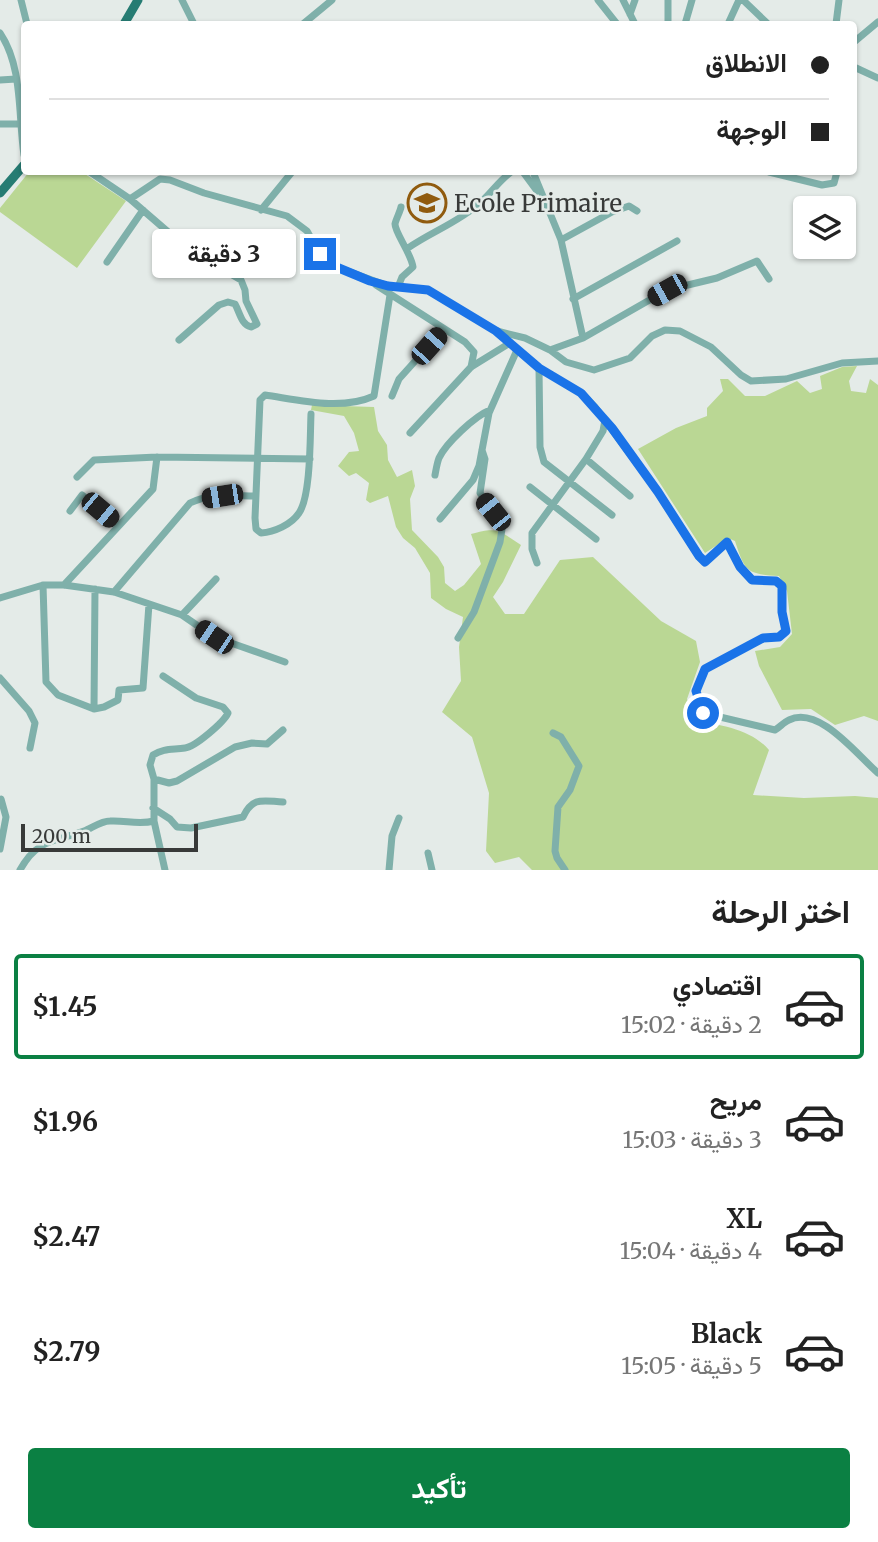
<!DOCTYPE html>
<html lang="ar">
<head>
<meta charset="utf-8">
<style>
	:root { --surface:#fff; --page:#f6f6f6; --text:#222; --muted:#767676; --line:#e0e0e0; --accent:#0b8043 }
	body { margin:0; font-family:Merriweather,Vazirmatn,serif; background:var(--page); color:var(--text); direction:rtl; height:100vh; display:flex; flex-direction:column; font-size:26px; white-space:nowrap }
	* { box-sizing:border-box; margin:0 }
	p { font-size:23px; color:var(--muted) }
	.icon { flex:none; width:38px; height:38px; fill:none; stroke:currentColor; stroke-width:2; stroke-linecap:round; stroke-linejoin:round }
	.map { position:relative; height:870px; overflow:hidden; direction:ltr }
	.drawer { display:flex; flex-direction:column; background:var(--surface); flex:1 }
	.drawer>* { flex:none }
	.hud { position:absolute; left:21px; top:21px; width:836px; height:154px; border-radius:7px; box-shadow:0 2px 5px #0004; direction:rtl; display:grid; align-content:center; height:154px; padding:0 28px; background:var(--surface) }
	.fabs { position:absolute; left:793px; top:196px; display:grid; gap:14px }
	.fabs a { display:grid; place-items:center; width:63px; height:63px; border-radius:7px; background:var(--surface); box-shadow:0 2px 5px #0004; font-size:35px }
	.scale { position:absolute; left:21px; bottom:18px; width:177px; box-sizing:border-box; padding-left:7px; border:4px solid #383a39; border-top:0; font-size:19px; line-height:24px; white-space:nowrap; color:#383a39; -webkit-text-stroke:5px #e4ebe8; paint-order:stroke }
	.end { position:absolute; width:32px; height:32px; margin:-16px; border:9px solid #1a73e8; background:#fff; box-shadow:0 0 0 4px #fff }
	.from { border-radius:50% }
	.bubble { position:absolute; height:49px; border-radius:7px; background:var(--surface); box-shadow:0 2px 5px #0004; font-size:23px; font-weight:700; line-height:49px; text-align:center; direction:rtl }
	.car { position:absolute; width:21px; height:42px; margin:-21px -10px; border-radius:9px; box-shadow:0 0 5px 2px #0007; background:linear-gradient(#222 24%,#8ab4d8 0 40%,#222 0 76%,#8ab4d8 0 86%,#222 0) }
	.hud b { display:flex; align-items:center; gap:24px; height:66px; font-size:26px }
	.hud b+b { border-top:2px solid var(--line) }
	.hud i { width:18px; height:18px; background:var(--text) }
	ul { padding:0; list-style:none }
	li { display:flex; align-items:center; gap:21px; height:105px; margin:0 14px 10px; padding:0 14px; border:4px solid transparent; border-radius:7px }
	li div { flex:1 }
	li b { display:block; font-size:26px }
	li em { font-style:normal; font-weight:700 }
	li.on { border-color:var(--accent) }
	li>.icon { width:63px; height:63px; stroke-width:1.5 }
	h2 { padding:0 28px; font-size:32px; line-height:84px }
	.action { display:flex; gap:14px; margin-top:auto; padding:14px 28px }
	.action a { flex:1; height:80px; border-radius:7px; background:var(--accent); color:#fff; font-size:28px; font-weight:700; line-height:80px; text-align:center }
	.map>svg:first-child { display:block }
	.green { fill:#bad794 }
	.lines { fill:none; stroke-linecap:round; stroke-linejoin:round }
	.minor { stroke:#7fb0aa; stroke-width:7 }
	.major { stroke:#267c73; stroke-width:9 }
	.route { stroke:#1a73e8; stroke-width:9 }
	.labels { text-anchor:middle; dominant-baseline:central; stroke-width:5; stroke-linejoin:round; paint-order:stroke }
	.poi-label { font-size:24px; fill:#383a39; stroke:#e4ebe8; text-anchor:start }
</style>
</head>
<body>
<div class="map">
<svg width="878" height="870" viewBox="0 0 878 870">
	<rect width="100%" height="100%" fill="#e4ebe8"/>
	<path class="green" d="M29,172H82L126,201L77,268L0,212V208Z
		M857,366L849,381L851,391L866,393L870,379L878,385V721L864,716L835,725L811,709L782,710L759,666L755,651L780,647L792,634L787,591L779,576C747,574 745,572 735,541L728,538L705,553L638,449L676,428L707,416V408L723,391L720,379H728L745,396H765L797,381L810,393L822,389L820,376L842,367Z
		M312,405L374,407L378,431L387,445L388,460L397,477L412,470L415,486L410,499L412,530L438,557L444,567L445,583L455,591L464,585L481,564L471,534C498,526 499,531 521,545L503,582L493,597L505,614H524L560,560L593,557L661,621L696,641L700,662L687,699L695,721C721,725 751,729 769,750L753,795L804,798L855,796L878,798V870H532L519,857L495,863L486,851L489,793L472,737L442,712L461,681L459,647L463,617L446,609L431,598L430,573L415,548L403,538L396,527L388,496L370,503L366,500L369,483L356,473L349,476L338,466L349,452L359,451L354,433L344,416L311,410Z"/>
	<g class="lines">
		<path class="minor" d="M21,0L27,24
			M182,0L194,24
			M598,0L617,24
			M623,0L635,24
			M743,0L768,24
			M630,14L635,0
			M303,24L332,0
			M668,24V0
			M685,24L692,0
			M728,24L739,0
			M836,24L839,0
			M0,33C23,67 18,114 24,155
			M854,42L878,22
			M854,67L878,78
			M0,80L16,79
			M0,124H20
			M90,172L130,199L160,179L170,180L204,193L287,216L307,231L320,254L334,266L388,286L428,290L496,331L539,368L581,393L595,407L658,492L699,557L705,562L727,542L740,567L752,580L776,581L782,586V612L786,631L779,637L763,638L705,669L696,691L703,713L775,730C780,727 784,722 789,720C819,705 857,755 878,773
			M523,172L537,191
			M533,172L561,240L583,338
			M769,172L822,185L834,183L837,172
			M130,199L189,250L241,280L245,290L246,301L257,324L251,327C241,324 240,313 235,304L228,302L219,305L179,340
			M261,210L292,172
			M561,240L612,212L629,206L637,211
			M408,248C431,232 459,222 480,203C491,193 499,181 511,172
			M107,262L143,210
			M376,285L465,342L474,352L471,367
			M398,287L402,277L413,267C411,253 395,233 395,224C396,219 400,212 401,207
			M573,299L677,241
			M497,331L525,338L550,350L583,338L667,290L717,278L757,261L769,279
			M550,350L566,362L594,370L630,358L652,336L665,330L680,331L711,347L741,375L751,381L786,379L842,363L878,361
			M539,368L540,447L544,462L612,515
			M392,396L399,379L444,329
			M311,414C310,436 311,496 299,513C291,525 274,532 261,533L256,529L255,518L260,400L265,395C299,400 341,411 374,396L390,295
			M410,433L471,367L510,343
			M586,459L630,496
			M435,475C436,470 437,463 439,458C446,443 475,416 490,410
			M77,477L94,460L157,457L310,459
			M530,487L596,539
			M70,511L82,495L117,525
			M440,519L473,480L479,466L489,413L517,350
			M537,563L532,549V533L586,459L603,431L605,420
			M43,585L46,682L58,695L94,709
			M64,585L153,489L157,457
			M95,589L94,709L104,707L118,700L119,690L143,688L149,604
			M114,592L190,503C209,493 234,496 255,496
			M0,598L43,585H64L114,592L182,615L214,637L285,662
			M182,615L216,579
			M458,638L474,612L500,542L502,529L501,523L480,493L485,459L482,450
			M0,678L29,711L35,723L30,748
			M553,733L561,737L579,766L570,790L558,807L555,851L557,858L565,870
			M154,779L150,765L153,755C164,748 173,750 185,748C195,747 224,722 228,713L223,707L196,698L163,676
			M153,808L170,819L177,827L191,828L243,817C253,796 263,801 283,802
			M0,849L6,817L1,799
			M428,853L432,870
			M20,870C37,839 54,842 84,831C92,828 101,821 110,821C125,820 138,825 154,821
			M165,870L154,821V779L169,783L177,781L235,747L252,743L267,744L283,730
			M389,870L392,836L399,818"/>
		<path class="major" d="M124,24L138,0
			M0,193L24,165"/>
	</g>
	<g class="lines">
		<path class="route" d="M320,254L334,266L370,281L388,286L428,290L496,331L539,368L581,393L612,428L658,492L699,556L705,562L727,542L740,567L752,580L776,581L782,586V612L786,631L779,637L763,638L705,669L696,691L703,713"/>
	</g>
	<defs>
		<symbol id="school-ring" viewBox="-11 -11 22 22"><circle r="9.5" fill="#e4ebe8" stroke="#905b0e" stroke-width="1.5"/><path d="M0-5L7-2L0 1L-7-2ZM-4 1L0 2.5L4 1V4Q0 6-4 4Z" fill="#905b0e"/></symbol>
	</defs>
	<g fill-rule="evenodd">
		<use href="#school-ring" x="405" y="181" width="44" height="44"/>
	</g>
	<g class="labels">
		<g class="poi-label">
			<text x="454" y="203">Ecole Primaire</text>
		</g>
	</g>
</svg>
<div class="fabs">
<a><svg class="icon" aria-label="layers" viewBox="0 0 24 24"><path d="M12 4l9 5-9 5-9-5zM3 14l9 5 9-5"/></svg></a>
</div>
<div class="scale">200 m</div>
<i class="end from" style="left:703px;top:713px"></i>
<i class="end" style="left:320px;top:254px"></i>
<div class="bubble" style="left:152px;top:229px;width:144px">3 دقيقة</div>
<i class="car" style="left:667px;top:290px;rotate:241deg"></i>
<i class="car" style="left:429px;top:346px;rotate:42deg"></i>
<i class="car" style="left:222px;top:496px;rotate:261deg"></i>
<i class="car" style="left:100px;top:510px;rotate:130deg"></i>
<i class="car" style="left:493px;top:512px;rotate:321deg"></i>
<i class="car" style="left:214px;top:637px;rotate:304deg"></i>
<div class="hud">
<b><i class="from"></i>الانطلاق</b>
<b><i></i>الوجهة</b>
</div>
</div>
<section class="drawer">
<h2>اختر الرحلة</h2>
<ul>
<li class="on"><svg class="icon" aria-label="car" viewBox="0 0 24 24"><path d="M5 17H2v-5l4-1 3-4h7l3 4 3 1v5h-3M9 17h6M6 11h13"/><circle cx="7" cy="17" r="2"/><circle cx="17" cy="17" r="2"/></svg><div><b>اقتصادي</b><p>2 دقيقة · 15:02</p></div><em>$1.45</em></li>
<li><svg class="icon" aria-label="car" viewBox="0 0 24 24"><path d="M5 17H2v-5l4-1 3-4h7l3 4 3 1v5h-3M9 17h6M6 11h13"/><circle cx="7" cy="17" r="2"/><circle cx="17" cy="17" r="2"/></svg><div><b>مريح</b><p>3 دقيقة · 15:03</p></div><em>$1.96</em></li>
<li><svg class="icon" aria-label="car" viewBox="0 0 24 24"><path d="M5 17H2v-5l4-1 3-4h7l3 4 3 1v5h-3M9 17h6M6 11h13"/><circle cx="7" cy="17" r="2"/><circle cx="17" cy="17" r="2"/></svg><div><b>XL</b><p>4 دقيقة · 15:04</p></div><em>$2.47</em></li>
<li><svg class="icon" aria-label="car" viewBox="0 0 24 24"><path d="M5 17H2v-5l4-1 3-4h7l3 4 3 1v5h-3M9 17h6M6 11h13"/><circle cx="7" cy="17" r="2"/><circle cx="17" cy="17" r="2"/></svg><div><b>Black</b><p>5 دقيقة · 15:05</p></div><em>$2.79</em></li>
</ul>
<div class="action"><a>تأكيد</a></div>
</section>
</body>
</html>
